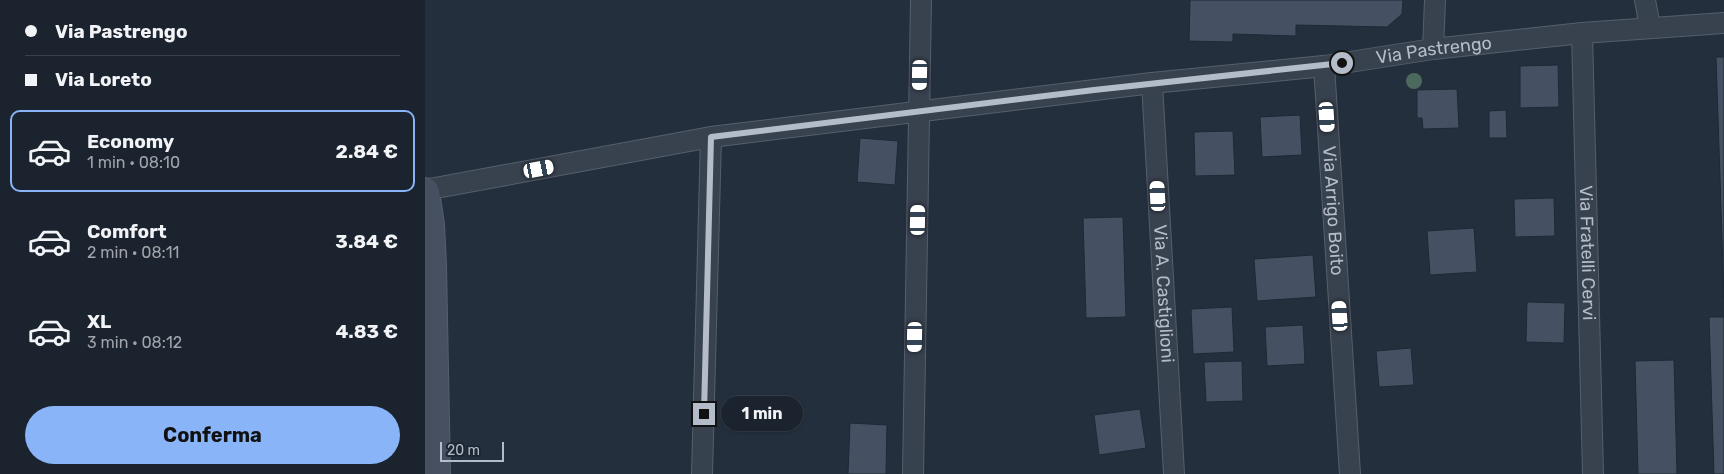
<!DOCTYPE html>
<html lang="it">
<head>
<meta charset="utf-8">
<style>
	:root { --surface:#1b232e; --page:#282f3a; --text:#f1f3f6; --muted:#a0a4aa; --line:#39404a; --accent:#8ab4f8 }
	body { margin:0; font-family:Rubik,sans-serif; background:var(--page); color:var(--text); height:100vh; display:flex; flex-direction:column; font-size:19px; white-space:nowrap }
	* { box-sizing:border-box; margin:0 }
	p { font-size:16px; color:var(--muted) }
	.icon { flex:none; width:28px; height:28px; fill:none; stroke:currentColor; stroke-width:2; stroke-linecap:round; stroke-linejoin:round }
	.map { position:relative; flex:1; overflow:hidden }
	.sheet { display:flex; flex-direction:column; background:var(--surface); width:425px }
	.sheet>* { flex:none }
	.top-card { display:grid; align-content:center; height:110px; padding:0 25px; background:var(--surface) }
	.scale { position:absolute; left:15px; bottom:12px; width:64px; box-sizing:border-box; padding-left:5px; border:2px solid #b4bcc9; border-top:0; font-size:14px; line-height:18px; white-space:nowrap; color:#b4bcc9; -webkit-text-stroke:4px #1d2633; paint-order:stroke }
	.end { position:absolute; width:22px; height:22px; margin:-11px; border:6px solid #b4bcc9; background:#111; box-shadow:0 0 0 2px #111 }
	.from { border-radius:50% }
	.bubble { position:absolute; height:35px; border-radius:18px; background:var(--surface); box-shadow:0 1px 4px #0004,0 0 0 1px var(--line); font-size:16px; font-weight:700; line-height:35px; text-align:center }
	.car { position:absolute; width:15px; height:30px; margin:-15px -8px; border-radius:6px; box-shadow:0 0 4px 1px #0007; background:linear-gradient(#fff 24%,#345 0 40%,#fff 0 76%,#345 0 86%,#fff 0) }
	.top-card b { display:flex; align-items:center; gap:18px; height:48px; font-size:19px }
	.top-card b+b { border-top:1px solid var(--line) }
	.top-card i { width:12px; height:12px; background:var(--text) }
	ul { padding:0; list-style:none }
	li { display:flex; align-items:center; gap:15px; height:82px; margin:0 10px 8px; padding:0 15px; border:2px solid transparent; border-radius:10px }
	li div { flex:1 }
	li b { display:block; font-size:19px }
	li em { font-style:normal; font-weight:700 }
	li.current { border-color:var(--accent) }
	li>.icon { width:45px; height:45px; stroke-width:1.5 }
	.primary-button { display:flex; gap:10px; margin-top:auto; padding:10px 25px }
	.primary-button a { flex:1; height:58px; border-radius:30px; background:var(--accent); color:#111; font-size:20px; font-weight:700; line-height:58px; text-align:center }
	main { display:flex; flex:1; min-height:0 }
	.map>svg:first-child { display:block }
	.building { fill:#455162; stroke:#1f2835 }
	.lines { fill:none; stroke-linecap:round; stroke-linejoin:round }
	.street-casing { stroke:#565f6c; stroke-width:22 }
	.secondary-casing { stroke:#565f6c; stroke-width:30 }
	.street { stroke:#38414e; stroke-width:20 }
	.secondary { stroke:#465061; stroke-width:28 }
	.tree { fill:#4b6a5d }
	.route { stroke:#b4bcc9; stroke-width:6 }
	.labels { text-anchor:middle; dominant-baseline:central; stroke-width:4; stroke-linejoin:round; paint-order:stroke }
	.street-label { font-size:18px; fill:#b4bcc9; stroke:#1d2633 }
</style>
</head>
<body>
<main>
<section class="sheet">
<div class="top-card">
<b><i class="from"></i>Via Pastrengo</b>
<b><i></i>Via Loreto</b>
</div>
<ul>
<li class="current"><svg class="icon" aria-label="car" viewBox="0 0 24 24"><path d="M5 17H2v-5l4-1 3-4h7l3 4 3 1v5h-3M9 17h6M6 11h13"/><circle cx="7" cy="17" r="2"/><circle cx="17" cy="17" r="2"/></svg><div><b>Economy</b><p>1 min · 08:10</p></div><em>2.84 €</em></li>
<li><svg class="icon" aria-label="car" viewBox="0 0 24 24"><path d="M5 17H2v-5l4-1 3-4h7l3 4 3 1v5h-3M9 17h6M6 11h13"/><circle cx="7" cy="17" r="2"/><circle cx="17" cy="17" r="2"/></svg><div><b>Comfort</b><p>2 min · 08:11</p></div><em>3.84 €</em></li>
<li><svg class="icon" aria-label="car" viewBox="0 0 24 24"><path d="M5 17H2v-5l4-1 3-4h7l3 4 3 1v5h-3M9 17h6M6 11h13"/><circle cx="7" cy="17" r="2"/><circle cx="17" cy="17" r="2"/></svg><div><b>XL</b><p>3 min · 08:12</p></div><em>4.83 €</em></li>
</ul>
<div class="primary-button"><a>Conferma</a></div>
</section>
<div class="map">
<svg width="1299" height="474" viewBox="0 0 1299 474">
	<rect width="100%" height="100%" fill="#242f3e"/>
	<path class="building" d="M765,0H978L977,14L962,27L871,25V36L808,34V42L764,41Z
		M1291,57H1299V299Z
		M1133,65L1134,107L1095,108V66Z
		M1032,89L1034,128L998,129L997,118H992V90Z
		M1081,110L1082,138H1064V111Z
		M875,115L877,155L837,157L835,117Z
		M808,131L810,175L770,176L769,132Z
		M435,138L473,141L470,185L432,182Z
		M1129,198L1130,236L1090,237L1089,199Z
		M698,217L701,317L661,318L658,218Z
		M1049,228L1052,272L1005,275L1002,231Z
		M888,255L891,297L832,301L829,259Z
		M1102,302L1140,303L1139,343L1101,342Z
		M807,307L809,352L768,354L766,309Z
		M1284,317H1299V474H1289Z
		M878,325L880,364L842,366L840,327Z
		M986,348L989,385L954,387L951,351Z
		M1249,360L1252,474H1213L1210,361Z
		M817,361L818,401L781,402L779,362Z
		M715,409L721,448L674,455L669,415Z
		M425,423L462,425L461,474H423Z"/>
	<g class="lines">
		<defs>
			<g id="street">
				<path d="M1220,0L1225,27"/>
				<path id="s1" d="M1157,33L1168,474"/>
				<path d="M1008,49L1010,0"/>
				<path id="s2" d="M899,66L925,474"/>
				<path id="s3" d="M727,83L749,474"/>
				<path id="s4" d="M0,190L286,137L727,83L899,66L1008,49L1157,33L1299,23"/>
				<path d="M277,474L286,137"/>
				<path d="M488,474L496,0"/>
			</g>
			<path id="secondary" d="M0,192L5,225L7,266L11,474"/>
		</defs>
		<use href="#street" class="street-casing"/>
		<use href="#secondary" class="secondary-casing"/>
		<use href="#street" class="street"/>
		<use href="#secondary" class="secondary"/>
	</g>
	<circle class="tree" cx="989" cy="81" r="8"/>
	<g class="lines">
		<path class="route" d="M279,414L286,137L669,90L917,63"/>
	</g>
	<g class="labels">
		<g class="street-label">
			<text stroke="none"><textPath href="#s4" startOffset="1019">Via Pastrengo</textPath></text>
			<text stroke="none"><textPath href="#s2" startOffset="145">Via Arrigo Boito</textPath></text>
			<text stroke="none"><textPath href="#s1" startOffset="220">Via Fratelli Cervi</textPath></text>
			<text stroke="none"><textPath href="#s3" startOffset="211">Via A. Castiglioni</textPath></text>
		</g>
	</g>
</svg>
<div class="scale">20 m</div>
<i class="end from" style="left:917px;top:63px"></i>
<i class="end" style="left:279px;top:414px"></i>
<div class="bubble" style="left:296px;top:396px;width:82px">1 min</div>
<i class="car" style="left:495px;top:75px;rotate:181deg"></i>
<i class="car" style="left:902px;top:117px;rotate:176deg"></i>
<i class="car" style="left:114px;top:169px;rotate:79deg"></i>
<i class="car" style="left:733px;top:196px;rotate:357deg"></i>
<i class="car" style="left:493px;top:220px;rotate:1deg"></i>
<i class="car" style="left:915px;top:316px;rotate:356deg"></i>
<i class="car" style="left:490px;top:337px;rotate:181deg"></i>
</div>
</main>
</body>
</html>
